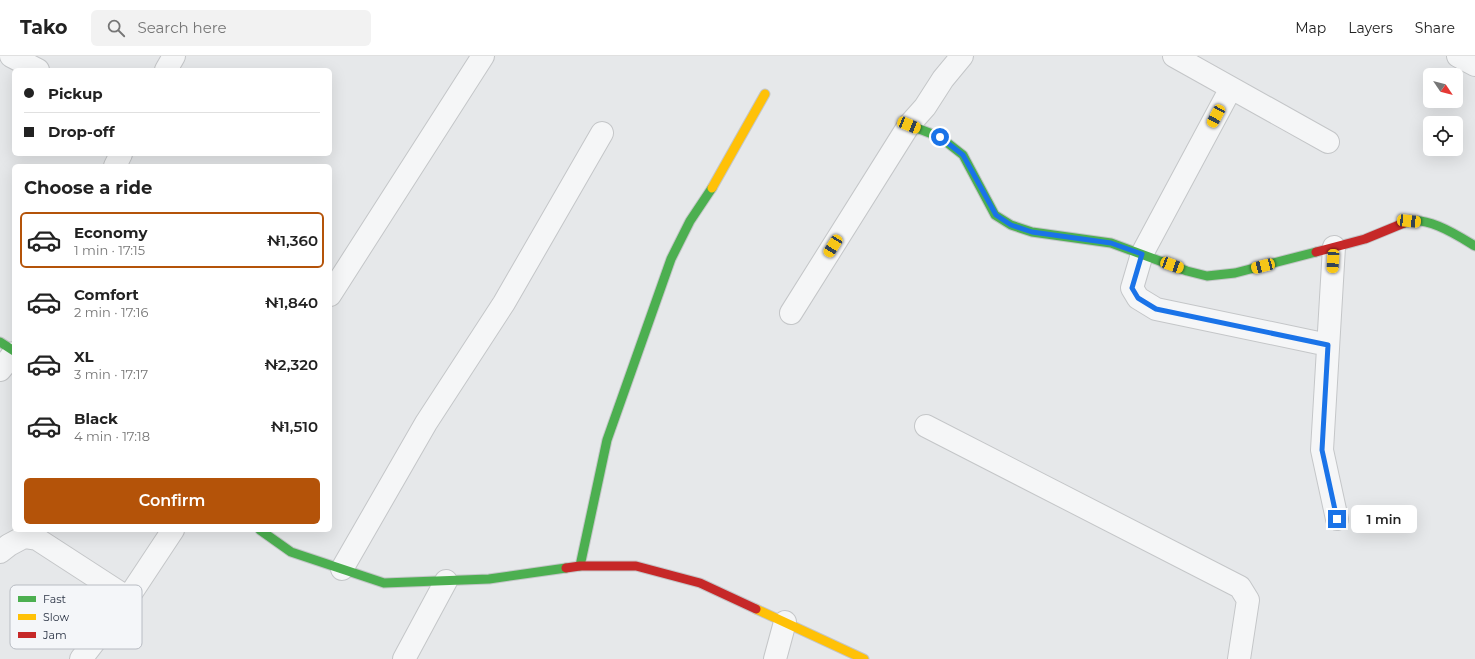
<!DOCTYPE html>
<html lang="en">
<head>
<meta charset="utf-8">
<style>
	:root { --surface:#fff; --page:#f2f2f2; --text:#222; --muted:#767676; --line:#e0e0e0; --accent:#b45309 }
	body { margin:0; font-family:Montserrat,sans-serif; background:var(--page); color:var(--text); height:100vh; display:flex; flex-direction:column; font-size:15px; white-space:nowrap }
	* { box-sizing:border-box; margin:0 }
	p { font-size:13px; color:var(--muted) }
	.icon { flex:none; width:22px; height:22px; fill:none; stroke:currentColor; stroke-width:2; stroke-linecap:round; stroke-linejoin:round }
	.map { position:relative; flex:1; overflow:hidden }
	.details { position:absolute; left:12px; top:108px; width:320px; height:368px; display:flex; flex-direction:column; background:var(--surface); border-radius:6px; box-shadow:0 4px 16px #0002 }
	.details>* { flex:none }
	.top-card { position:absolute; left:12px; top:12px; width:320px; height:88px; border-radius:6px; box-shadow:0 4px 16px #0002; display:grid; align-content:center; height:88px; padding:0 12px; background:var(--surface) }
	.needle { width:26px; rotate:125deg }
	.tools { position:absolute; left:1423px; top:12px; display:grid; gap:8px }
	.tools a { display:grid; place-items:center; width:40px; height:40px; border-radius:6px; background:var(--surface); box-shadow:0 4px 16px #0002; font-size:20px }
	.end { position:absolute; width:18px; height:18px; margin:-9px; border:5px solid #1a73e8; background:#fff; box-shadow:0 0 0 2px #fff }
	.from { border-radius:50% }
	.bubble { position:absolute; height:28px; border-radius:6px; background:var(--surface); box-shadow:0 4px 16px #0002; font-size:13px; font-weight:600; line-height:28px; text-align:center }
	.car { position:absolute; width:12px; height:24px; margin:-12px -6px; border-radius:5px; box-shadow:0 0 3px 1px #0007; background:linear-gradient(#f5c518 24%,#345 0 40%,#f5c518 0 76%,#345 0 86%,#f5c518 0) }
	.top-card b { display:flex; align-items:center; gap:14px; height:38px; font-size:15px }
	.top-card b+b { border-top:1px solid var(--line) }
	.top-card i { width:10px; height:10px; background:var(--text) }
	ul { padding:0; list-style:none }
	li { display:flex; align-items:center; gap:12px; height:56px; margin:0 8px 6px; padding:0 4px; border:2px solid transparent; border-radius:6px }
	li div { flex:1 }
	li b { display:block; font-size:15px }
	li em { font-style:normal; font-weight:600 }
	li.selected { border-color:var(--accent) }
	li>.icon { width:36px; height:36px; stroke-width:1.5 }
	h2 { padding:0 12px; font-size:18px; line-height:48px }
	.action { display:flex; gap:8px; margin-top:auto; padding:8px 12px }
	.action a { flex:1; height:46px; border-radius:6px; background:var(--accent); color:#fff; font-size:16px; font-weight:600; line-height:46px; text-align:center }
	header { display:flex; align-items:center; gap:24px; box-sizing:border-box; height:56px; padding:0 20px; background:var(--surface); border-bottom:1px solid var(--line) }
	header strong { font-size:19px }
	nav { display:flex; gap:22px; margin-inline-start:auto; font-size:14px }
	.search { width:280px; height:36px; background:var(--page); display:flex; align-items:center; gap:10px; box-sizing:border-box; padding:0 14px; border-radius:6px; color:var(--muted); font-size:15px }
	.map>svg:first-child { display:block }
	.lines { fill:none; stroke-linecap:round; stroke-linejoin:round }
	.street-casing { stroke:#c4c6c8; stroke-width:24 }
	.fast-casing { stroke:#c4c6c8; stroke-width:11 }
	.slow-casing { stroke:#c4c6c8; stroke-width:11 }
	.jam-casing { stroke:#c4c6c8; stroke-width:11 }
	.street { stroke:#f5f6f7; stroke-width:22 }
	.fast { stroke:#4caf50; stroke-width:9 }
	.slow { stroke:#ffc107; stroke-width:9 }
	.jam { stroke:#c62828; stroke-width:9 }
	.route { stroke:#1a73e8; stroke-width:5 }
	.key { fill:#f4f6f9; stroke:#b8bcc3; stroke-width:1 }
	.key-label { font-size:11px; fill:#2b3445 }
</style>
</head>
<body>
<header>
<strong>Tako</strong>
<div class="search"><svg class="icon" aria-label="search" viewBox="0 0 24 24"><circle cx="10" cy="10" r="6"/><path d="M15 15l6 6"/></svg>Search here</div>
<nav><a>Map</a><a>Layers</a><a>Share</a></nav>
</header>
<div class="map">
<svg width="1475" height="603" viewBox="0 0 1475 603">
	<rect width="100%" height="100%" fill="#e6e8ea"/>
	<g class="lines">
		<defs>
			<path id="street" d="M11,0L38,14
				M1174,0L1328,86
				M1458,0L1475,9
				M166,14L174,0
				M1231,32L1142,198L1132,232L1138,242L1156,253L1328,289
				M115,110L121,98
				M1334,191L1322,394L1337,463
				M330,239L483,0
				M791,257L909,69L925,51L943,23L962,0
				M0,314L14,297
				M926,370L1240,531L1248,544L1239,603
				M0,496L9,489L24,481L37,483L128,542
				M342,513L426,367L504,247L602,77
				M81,603L128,542L173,474
				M404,603L446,525
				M775,603L785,566"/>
			<path id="fast" d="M909,69L940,81L963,99L995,159L1011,169L1032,176L1111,187L1187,215L1207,220L1235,217L1316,196
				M1404,167C1425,158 1457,179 1475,190
				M0,286L14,295
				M260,474L291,496L384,527L489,523L566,512
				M580,510L607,384L671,203L690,165L712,132"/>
			<path id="slow" d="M712,132L765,38
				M756,553L864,603"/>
			<path id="jam" d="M1316,196L1365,183L1404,167
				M566,512L580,510H636L700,527L756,553"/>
		</defs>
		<use href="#street" class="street-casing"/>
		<use href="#fast" class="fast-casing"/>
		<use href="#slow" class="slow-casing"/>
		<use href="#jam" class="jam-casing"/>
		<use href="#street" class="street"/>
		<use href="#fast" class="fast"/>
		<use href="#slow" class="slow"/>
		<use href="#jam" class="jam"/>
	</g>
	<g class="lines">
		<path class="route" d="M940,81L963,99L996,159L1011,169L1032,176L1111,187L1142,198L1132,232L1138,242L1156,253L1328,289L1322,394L1337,463"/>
	</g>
	<rect x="10" y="529" width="132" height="64" rx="6" class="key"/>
	<rect x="18" y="540" width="18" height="6" fill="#4caf50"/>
	<rect x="18" y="558" width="18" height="6" fill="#ffc107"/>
	<rect x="18" y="576" width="18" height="6" fill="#c62828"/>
	<g class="key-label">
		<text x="43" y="547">Fast</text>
		<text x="43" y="565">Slow</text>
		<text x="43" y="583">Jam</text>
	</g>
</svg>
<div class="tools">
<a><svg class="needle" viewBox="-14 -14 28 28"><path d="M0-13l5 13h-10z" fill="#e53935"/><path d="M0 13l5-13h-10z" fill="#767676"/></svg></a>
<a><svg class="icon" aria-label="locate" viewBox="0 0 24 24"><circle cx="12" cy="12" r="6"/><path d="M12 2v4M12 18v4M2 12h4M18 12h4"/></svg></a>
</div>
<i class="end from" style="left:940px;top:81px"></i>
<i class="end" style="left:1337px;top:463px"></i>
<div class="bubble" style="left:1351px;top:449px;width:66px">1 min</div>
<i class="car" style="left:1216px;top:60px;rotate:208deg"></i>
<i class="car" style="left:909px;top:69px;rotate:112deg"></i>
<i class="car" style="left:1409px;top:165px;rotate:96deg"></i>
<i class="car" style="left:833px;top:190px;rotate:212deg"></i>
<i class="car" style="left:1333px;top:205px;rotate:183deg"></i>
<i class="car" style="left:1172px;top:209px;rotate:110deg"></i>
<i class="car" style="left:1263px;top:210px;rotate:255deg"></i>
<div class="top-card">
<b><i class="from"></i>Pickup</b>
<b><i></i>Drop-off</b>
</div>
<section class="details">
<h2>Choose a ride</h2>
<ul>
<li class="selected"><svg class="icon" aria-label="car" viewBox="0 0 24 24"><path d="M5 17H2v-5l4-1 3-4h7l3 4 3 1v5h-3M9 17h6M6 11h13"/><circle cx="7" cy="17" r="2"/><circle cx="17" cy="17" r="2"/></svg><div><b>Economy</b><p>1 min · 17:15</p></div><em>₦1,360</em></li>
<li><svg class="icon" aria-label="car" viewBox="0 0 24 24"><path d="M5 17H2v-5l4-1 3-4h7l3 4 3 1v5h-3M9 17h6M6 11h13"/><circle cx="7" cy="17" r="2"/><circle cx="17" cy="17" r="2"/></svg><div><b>Comfort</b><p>2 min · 17:16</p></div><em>₦1,840</em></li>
<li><svg class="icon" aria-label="car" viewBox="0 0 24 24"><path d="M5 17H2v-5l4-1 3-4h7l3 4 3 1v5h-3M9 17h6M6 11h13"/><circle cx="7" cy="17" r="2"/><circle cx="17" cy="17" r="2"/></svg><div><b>XL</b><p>3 min · 17:17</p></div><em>₦2,320</em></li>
<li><svg class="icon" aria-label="car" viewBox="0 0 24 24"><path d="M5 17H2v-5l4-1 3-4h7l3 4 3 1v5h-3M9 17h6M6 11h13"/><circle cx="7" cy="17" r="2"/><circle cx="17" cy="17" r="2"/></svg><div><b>Black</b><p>4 min · 17:18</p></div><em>₦1,510</em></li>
</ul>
<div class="action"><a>Confirm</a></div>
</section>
</div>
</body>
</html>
